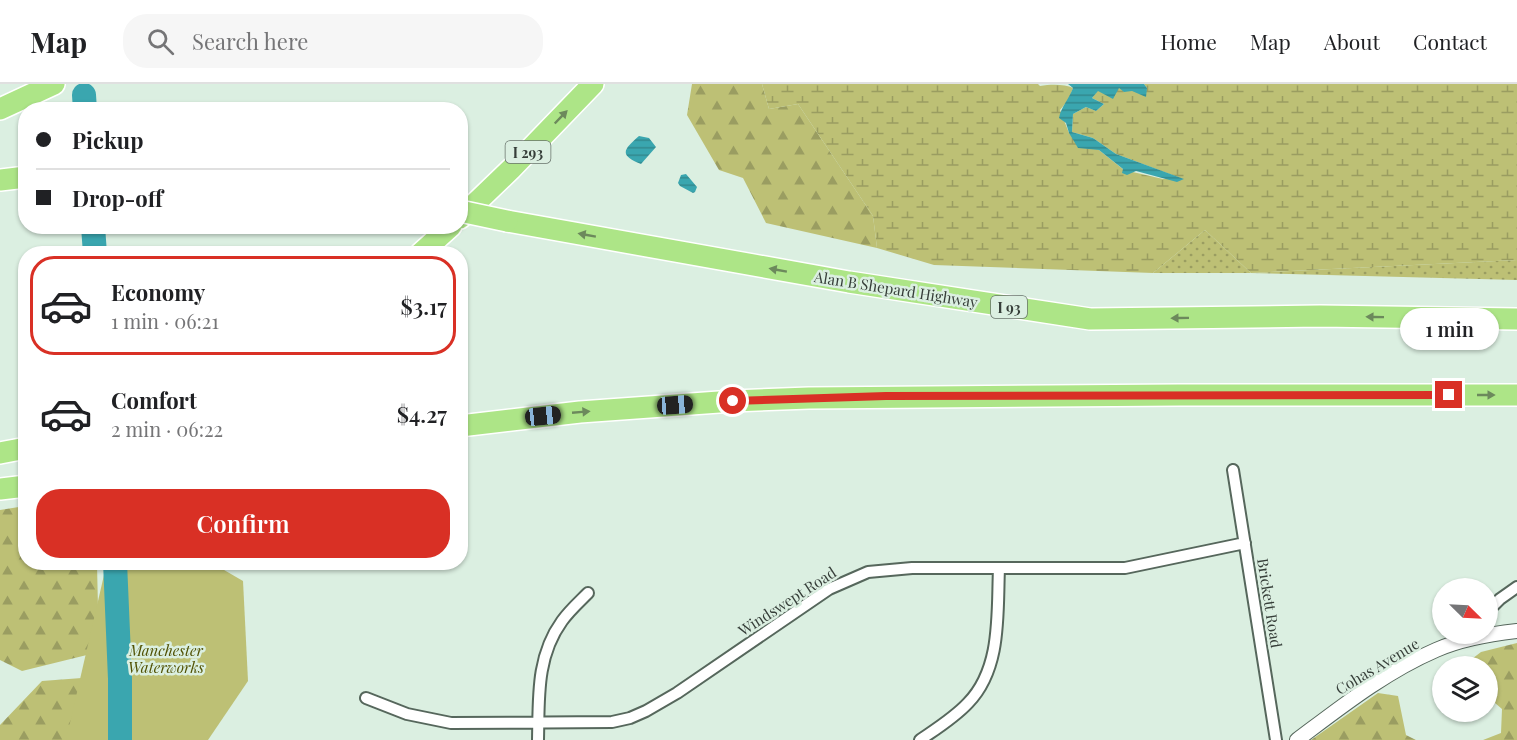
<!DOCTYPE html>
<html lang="en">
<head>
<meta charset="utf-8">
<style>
	:root { --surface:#fff; --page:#f6f6f6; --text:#202124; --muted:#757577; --line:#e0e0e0; --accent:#d93025 }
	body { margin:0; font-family:"Playfair Display",serif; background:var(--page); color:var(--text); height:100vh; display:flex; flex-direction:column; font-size:22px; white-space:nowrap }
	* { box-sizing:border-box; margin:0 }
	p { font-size:20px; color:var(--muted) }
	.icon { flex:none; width:33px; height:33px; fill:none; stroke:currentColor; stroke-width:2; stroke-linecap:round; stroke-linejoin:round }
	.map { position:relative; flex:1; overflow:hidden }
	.panel { position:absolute; left:18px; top:162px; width:450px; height:324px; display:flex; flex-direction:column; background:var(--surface); border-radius:24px; box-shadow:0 2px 4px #0004 }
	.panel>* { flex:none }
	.guide { position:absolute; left:18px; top:18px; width:450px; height:132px; border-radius:24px; box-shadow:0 2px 4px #0004; display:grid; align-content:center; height:132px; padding:0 18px; background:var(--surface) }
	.needle { width:39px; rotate:114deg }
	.buttons { position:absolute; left:1432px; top:494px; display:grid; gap:12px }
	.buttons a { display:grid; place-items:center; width:66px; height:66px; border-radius:50%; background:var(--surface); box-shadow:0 2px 4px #0004; font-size:30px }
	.end { position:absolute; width:27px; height:27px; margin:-14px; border:8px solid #d93025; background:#fff; box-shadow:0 0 0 3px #fff }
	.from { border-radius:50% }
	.bubble { position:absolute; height:42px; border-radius:21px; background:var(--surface); box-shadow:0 2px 4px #0004; font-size:20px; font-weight:600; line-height:42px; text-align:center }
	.car { position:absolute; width:18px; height:36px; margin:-18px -9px; border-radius:8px; box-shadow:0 0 4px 2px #0007; background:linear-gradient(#222 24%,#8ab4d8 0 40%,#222 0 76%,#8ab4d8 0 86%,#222 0) }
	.guide b { display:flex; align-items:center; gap:21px; height:57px; font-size:22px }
	.guide b+b { border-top:2px solid var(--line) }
	.guide i { width:15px; height:15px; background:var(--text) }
	ul { padding:10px 0 0; list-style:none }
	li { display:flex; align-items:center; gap:18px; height:99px; margin:0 12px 9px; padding:0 6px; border:3px solid transparent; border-radius:24px }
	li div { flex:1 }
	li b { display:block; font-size:22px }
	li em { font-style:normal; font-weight:600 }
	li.current { border-color:var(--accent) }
	li>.icon { width:54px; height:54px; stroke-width:1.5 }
	.button { display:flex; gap:12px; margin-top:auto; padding:12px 18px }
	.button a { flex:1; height:69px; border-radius:24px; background:var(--accent); color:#fff; font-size:24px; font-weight:600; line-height:69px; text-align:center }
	header { display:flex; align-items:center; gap:36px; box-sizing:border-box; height:84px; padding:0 30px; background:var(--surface); border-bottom:2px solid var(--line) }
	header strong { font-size:28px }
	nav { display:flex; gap:33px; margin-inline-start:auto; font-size:21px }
	.search { width:420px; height:54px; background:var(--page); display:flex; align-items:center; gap:15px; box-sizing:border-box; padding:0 21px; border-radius:24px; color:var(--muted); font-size:22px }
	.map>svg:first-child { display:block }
	.grass { fill:url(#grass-dots) }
	.forest { fill:url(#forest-firs) }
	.wetland { fill:url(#wetland-marsh) }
	.park { fill:#bdc075 }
	.water { fill:url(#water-rules) }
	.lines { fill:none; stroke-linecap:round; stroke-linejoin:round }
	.river { stroke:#3aa6af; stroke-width:24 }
	.minor-casing { stroke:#56675c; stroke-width:14 }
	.tertiary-casing { stroke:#56675c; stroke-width:16 }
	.motorway-casing { stroke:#fff; stroke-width:24 }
	.minor { stroke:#fff; stroke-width:10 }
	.tertiary { stroke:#fff; stroke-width:14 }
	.motorway { stroke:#ade587; stroke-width:21 }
	.motorway-bridge-casing { stroke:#fff; stroke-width:24; stroke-linecap:butt }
	.motorway-bridge { stroke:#ade587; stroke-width:21 }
	.oneway { fill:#6c895c }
	.route { stroke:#d93025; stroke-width:8 }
	.labels { text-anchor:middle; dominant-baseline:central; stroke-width:5; stroke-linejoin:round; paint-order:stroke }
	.shield { fill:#dbefe1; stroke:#68736b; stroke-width:1.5 }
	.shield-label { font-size:14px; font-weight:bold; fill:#363e39 }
	.street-label { font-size:15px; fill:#363e39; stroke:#dbefe1 }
	.park-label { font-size:15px; font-style:italic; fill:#505103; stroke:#dbefe1 }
</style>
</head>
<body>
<header>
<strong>Map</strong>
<div class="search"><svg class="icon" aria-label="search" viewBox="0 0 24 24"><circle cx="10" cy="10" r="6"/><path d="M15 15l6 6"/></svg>Search here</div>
<nav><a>Home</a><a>Map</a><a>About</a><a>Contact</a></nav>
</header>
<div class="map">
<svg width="1517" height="656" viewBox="0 0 1517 656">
	<defs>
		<pattern id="grass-dots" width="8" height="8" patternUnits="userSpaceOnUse" patternTransform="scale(1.5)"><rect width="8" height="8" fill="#bdc075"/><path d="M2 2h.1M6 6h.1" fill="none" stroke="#9a9d61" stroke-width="1.8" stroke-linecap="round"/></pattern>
		<pattern id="forest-firs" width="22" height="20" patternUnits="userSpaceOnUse" patternTransform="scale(1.5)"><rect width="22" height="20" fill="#bdc075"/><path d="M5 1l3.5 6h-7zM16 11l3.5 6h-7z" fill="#9a9d61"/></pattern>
		<pattern id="wetland-marsh" width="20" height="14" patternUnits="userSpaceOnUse" patternTransform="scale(1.5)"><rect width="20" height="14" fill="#bdc075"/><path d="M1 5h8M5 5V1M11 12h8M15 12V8" fill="none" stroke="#9a9d61"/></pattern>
		<pattern id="water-rules" width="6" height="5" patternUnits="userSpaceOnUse" patternTransform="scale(1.5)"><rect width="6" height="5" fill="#3aa6af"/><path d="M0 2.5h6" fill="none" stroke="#32898f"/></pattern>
	</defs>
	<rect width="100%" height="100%" fill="#dbefe1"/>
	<path class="grass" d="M1205,146L1251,189L1517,176V196L1251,189H1153Z"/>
	<path class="forest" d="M692,0H762L769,25L798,20L873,132L877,164L766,139L743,94L719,86L687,31Z
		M25,422L26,478H96L97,480L99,568L22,587L0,576V426Z
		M1517,559V656H1483L1501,649L1502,625L1488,613V582H1459L1464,581L1481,568Z
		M95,593L89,656H0V641L42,597Z
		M1378,609L1398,612L1406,651L1416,656H1311Z"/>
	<path class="wetland" d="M762,0H1038L1040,2C1051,0 1065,0 1073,4L1069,15L1060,26L1069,49L1099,66L1124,86L1163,95H1183L1116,70L1093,54L1072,48L1073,30L1086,23L1096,27L1104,20L1092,14L1098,6L1119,4H1147L1144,0H1517V176L1251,189L1205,146L1153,189L934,181L877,164L873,132L798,20L769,25Z"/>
	<path class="park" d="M107,478L212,479L243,497L248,597L208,656H66Z"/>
	<path class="water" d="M1068,0H1144L1147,4L1146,13L1132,7L1124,8L1119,4L1113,15L1098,7L1092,14L1104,20L1096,27L1086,23L1073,30L1072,48L1093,54L1116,70L1184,95L1177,98L1136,87L1127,91L1122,89L1123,85L1099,66L1078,64L1069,49L1066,39L1059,34C1061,23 1069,15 1073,4Z
		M639,52L649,54L656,63L641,80C619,71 623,66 639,52Z
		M686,90L697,103L695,108L693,109L680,102L678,99L681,91Z"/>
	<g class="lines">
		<path class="river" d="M84,11L85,26
			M93,142L95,170
			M115,478L120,595V656"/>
		<defs>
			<path id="minor" d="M1233,386L1276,656
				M1488,527L1500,515L1517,503
				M366,614L407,630L451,639L612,638L630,634L646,627L677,609L829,505L868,488L912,484H1125L1245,459
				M538,656C539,614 536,573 562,537C569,527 579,518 588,509
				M920,656C936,645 954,634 968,619C1002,584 997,529 999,484"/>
			<path id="tertiary" d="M1297,656C1341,623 1385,588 1436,566C1461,555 1490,550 1517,547"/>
			<path id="motorway" d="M0,25L54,0
				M0,96L26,93
				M460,134L511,85L593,0
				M507,137L849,198L1090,235L1320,232L1517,235
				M420,170L451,142
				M460,342L580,328L733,317L809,314L1179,311H1517
				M0,369L26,364
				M0,405L26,402"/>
		</defs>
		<use href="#minor" class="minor-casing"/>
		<use href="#tertiary" class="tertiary-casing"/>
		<use href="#motorway" class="motorway-casing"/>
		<use href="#minor" class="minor"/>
		<use href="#tertiary" class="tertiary"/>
		<use href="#motorway" class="motorway"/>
		<defs>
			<path id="motorway-bridge" d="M460,127L507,137"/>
		</defs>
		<use href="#motorway-bridge" class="motorway-bridge-casing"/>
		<use href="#motorway-bridge" class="motorway-bridge"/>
	</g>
	<defs><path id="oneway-solid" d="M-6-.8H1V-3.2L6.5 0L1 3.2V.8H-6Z" transform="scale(1.5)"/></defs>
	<g class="oneway">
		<use href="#oneway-solid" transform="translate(561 33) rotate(-46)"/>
		<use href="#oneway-solid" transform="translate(587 151) rotate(-170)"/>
		<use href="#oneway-solid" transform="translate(778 186) rotate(-170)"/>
		<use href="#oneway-solid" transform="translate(1375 233) rotate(-179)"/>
		<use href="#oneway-solid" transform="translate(1180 234) rotate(179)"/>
		<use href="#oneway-solid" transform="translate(1486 311)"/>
		<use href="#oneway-solid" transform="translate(581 328) rotate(-5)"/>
	</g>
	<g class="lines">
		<path class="route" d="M733,317L886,312L1449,311"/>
	</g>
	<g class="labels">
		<g class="shield">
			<rect x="505.5" y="57" width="45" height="22" rx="4.5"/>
			<rect x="991" y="212" width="36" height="22" rx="4.5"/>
		</g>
		<g class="shield-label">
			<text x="528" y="68">I 293</text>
			<text x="1009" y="223">I 93</text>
		</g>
		<g class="street-label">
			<text transform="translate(896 205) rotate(9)">Alan B Shepard Highway</text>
			<text transform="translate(787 517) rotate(-33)">Windswept Road</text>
			<text transform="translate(1270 519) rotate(81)">Brickett Road</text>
			<text transform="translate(1377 582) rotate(-31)">Cohas Avenue</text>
		</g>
		<g class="park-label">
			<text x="166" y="566">Manchester<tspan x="166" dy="17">Waterworks</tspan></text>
		</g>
	</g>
</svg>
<div class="buttons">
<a><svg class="needle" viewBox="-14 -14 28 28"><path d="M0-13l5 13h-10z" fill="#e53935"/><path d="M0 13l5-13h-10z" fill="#757577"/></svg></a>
<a><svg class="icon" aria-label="layers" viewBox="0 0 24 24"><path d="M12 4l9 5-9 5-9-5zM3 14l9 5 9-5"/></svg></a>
</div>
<i class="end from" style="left:733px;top:317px"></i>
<i class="end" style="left:1449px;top:311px"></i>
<div class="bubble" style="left:1400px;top:224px;width:99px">1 min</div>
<i class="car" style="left:675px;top:321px;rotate:86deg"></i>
<i class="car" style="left:543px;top:332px;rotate:84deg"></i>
<div class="guide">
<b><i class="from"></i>Pickup</b>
<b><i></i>Drop-off</b>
</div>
<section class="panel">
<ul>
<li class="current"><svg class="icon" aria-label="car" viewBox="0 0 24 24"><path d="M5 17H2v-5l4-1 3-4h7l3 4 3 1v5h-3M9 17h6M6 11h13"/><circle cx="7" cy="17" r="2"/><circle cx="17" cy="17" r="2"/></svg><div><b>Economy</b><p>1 min · 06:21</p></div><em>$3.17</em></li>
<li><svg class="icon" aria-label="car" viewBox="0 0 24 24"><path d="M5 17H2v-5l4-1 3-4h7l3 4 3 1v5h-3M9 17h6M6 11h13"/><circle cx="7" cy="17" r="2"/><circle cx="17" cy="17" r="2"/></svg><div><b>Comfort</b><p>2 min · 06:22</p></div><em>$4.27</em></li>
</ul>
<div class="button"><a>Confirm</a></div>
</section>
</div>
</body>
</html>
